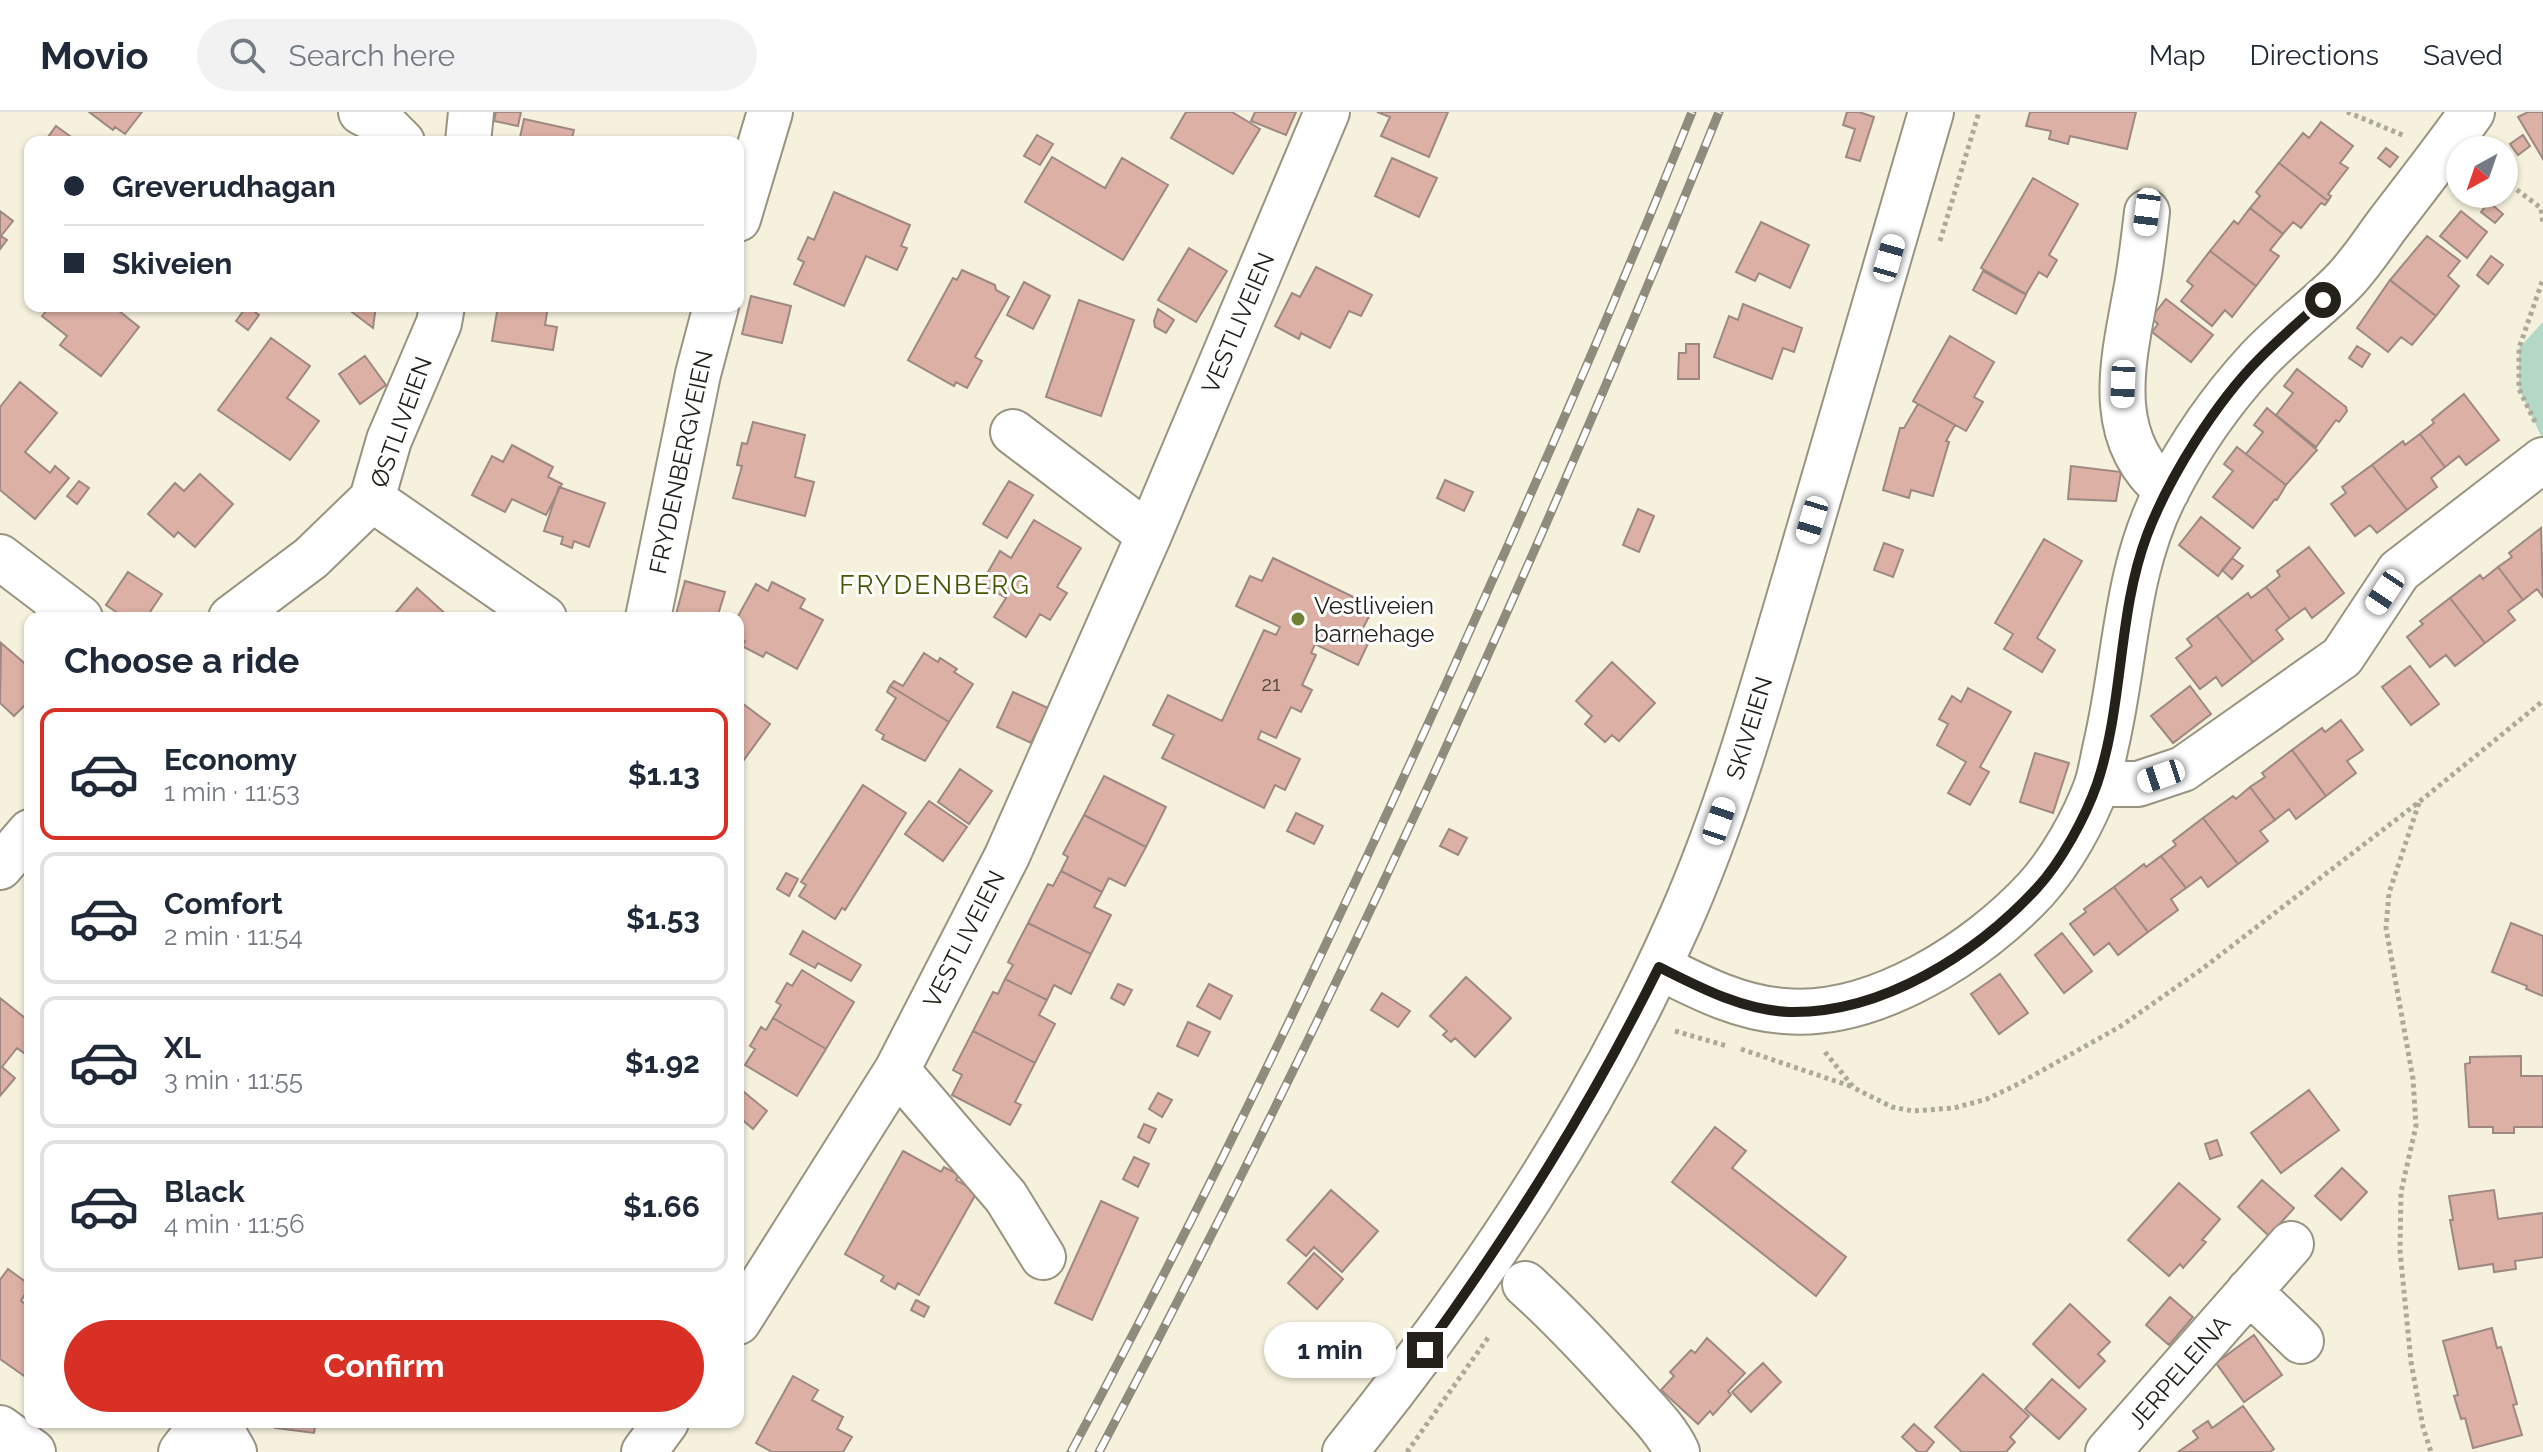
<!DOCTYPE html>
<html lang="en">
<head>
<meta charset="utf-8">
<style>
	:root { --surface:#fff; --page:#f2f2f3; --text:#1f2937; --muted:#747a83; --line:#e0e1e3; --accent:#d93025 }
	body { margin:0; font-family:Raleway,sans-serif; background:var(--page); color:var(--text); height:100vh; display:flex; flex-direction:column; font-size:30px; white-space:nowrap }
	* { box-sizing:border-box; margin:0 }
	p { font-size:26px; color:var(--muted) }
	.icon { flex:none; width:44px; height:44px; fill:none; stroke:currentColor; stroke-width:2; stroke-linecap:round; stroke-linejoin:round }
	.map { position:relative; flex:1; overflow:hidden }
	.side { position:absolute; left:24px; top:500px; width:720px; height:816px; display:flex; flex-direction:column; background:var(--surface); border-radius:16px; box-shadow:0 2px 6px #0004 }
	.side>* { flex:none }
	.banner { position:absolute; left:24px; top:24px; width:720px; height:176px; border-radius:16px; box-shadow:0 2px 6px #0004; display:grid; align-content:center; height:176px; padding:0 40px; background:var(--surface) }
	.needle { width:52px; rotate:220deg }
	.tools { position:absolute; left:2446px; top:24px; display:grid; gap:16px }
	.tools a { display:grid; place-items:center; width:72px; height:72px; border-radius:50%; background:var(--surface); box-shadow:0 2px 6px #0004; font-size:40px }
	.end { position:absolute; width:36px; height:36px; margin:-18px; border:10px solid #23211a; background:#fff; box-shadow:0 0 0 4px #fff }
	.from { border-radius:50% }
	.bubble { position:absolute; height:56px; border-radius:28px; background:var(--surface); box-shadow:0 2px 6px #0004; font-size:26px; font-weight:700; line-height:56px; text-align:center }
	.car { position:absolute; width:24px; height:48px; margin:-24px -12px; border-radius:10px; box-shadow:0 0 6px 2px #0007; background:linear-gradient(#fff 24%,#345 0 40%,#fff 0 76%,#345 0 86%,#fff 0) }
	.banner b { display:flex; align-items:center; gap:28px; height:76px; font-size:30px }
	.banner b+b { border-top:2px solid var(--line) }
	.banner i { width:20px; height:20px; background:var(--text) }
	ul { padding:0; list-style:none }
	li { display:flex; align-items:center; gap:24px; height:132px; margin:0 16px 12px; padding:0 24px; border:4px solid var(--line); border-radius:16px }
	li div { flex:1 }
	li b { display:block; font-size:30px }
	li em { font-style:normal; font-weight:700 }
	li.current { border-color:var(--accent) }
	li>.icon { width:72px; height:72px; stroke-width:1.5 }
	h2 { padding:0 40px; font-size:36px; line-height:96px }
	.cta { display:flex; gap:16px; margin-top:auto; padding:16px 40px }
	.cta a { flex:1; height:92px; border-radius:48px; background:var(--accent); color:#fff; font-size:32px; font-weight:700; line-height:92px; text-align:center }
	header { display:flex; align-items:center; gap:48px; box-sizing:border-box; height:112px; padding:0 40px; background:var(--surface); border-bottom:2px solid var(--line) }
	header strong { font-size:38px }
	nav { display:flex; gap:44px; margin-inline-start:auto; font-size:28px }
	.search { width:560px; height:72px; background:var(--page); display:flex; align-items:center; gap:20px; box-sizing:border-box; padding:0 28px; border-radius:44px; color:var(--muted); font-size:30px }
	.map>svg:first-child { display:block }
	.green { fill:#b4d8c6 }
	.building { fill:#dcb0a4; stroke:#9e8883; stroke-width:2 }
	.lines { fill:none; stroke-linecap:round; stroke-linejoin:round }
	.minor-casing { stroke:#999481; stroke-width:48 }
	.major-casing { stroke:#999481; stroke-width:48 }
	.path { stroke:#ada999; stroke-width:5; stroke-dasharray:4 4; stroke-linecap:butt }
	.minor { stroke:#fff; stroke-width:44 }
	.major { stroke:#fff; stroke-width:44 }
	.rail-casing { stroke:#8f8c7e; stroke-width:9 }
	.rail { stroke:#fff; stroke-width:6; stroke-dasharray:18; stroke-linecap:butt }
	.route { stroke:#23211a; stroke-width:10 }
	.poi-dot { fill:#708231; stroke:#fff; stroke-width:3 }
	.labels { text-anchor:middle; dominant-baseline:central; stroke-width:6; stroke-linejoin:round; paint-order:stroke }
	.number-label { font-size:20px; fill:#51453c }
	.street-label { font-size:24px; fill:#23211a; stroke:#fff }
	.poi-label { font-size:24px; fill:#23211a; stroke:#fff; text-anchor:start }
	.neighbourhood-label { font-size:26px; letter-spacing:2px; fill:#485603; stroke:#fff }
</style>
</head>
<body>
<header>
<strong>Movio</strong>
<div class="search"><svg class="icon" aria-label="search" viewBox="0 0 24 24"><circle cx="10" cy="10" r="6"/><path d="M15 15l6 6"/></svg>Search here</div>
<nav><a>Map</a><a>Directions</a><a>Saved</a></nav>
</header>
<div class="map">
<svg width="2543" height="1340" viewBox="0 0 2543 1340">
	<rect width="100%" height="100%" fill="#f6f1dd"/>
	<path class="green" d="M2543,210V328L2519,277V236Z"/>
	<path class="building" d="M89,0H142L125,22L115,15L113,18Z
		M496,0H521L518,14L494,9Z
		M1186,0H1232L1260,17L1233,62L1171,26Z
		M1255,0H1296L1286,23L1251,9Z
		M1377,0H1448L1429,45L1381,24L1390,5Z
		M1847,0H1859L1874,5L1860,49L1846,45L1855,17L1843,13Z
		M2030,0H2136L2127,37L2070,24L2068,32L2049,27L2051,19L2026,14Z
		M2528,0H2543V47L2518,5Z
		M524,7L574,18L571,30H519Z
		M2321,10L2353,34L2340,51L2348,56L2328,82L2331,84L2328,89L2279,51L2303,21L2309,26Z
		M56,14L74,27L72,30L45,29Z
		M1037,23L1053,32L1040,53L1024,44Z
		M2523,23L2530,34L2518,43L2510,32Z
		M2386,36L2398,45L2390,55L2378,46Z
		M1052,45L1105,76L1122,46L1168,73L1123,148L1025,90Z
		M1392,46L1437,66L1419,105L1375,84Z
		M2279,51L2328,89L2325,93L2321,91L2301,116L2293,110L2283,122L2250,96L2260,84L2256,80Z
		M2033,66L2078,92L2049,143L2057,148L2047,165L2039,160L2026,182L1981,156Z
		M834,80L910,113L901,134L907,136L897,158L866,144L844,194L794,172L804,150L798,147L808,125L814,128Z
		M2489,90L2503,102L2495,111L2481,100Z
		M2250,96L2283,122L2270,138L2279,144L2256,174L2210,139L2234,109L2238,112Z
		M0,99L13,109L1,124L7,128L0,137Z
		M2461,99L2487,120L2467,146L2440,124Z
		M1761,110L1809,133L1790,176L1759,161L1755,169L1736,160Z
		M2427,124L2460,149L2448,164L2459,174L2436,204L2390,168Z
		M1189,136L1227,159L1196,210L1158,188Z
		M2210,139L2256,174L2232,205L2225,198L2212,214L2181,189L2193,174L2187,169Z
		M2491,144L2503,153L2488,172L2477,163Z
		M1316,155L1372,183L1361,204L1349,199L1330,236L1301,221L1299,227L1275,214L1292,181L1300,185Z
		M962,158L995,173L996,178L1009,185L975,245L982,249L967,276L956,270L954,274L908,248L953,166L957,168Z
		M1983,159L2026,183L2016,202L1973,178Z
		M2390,168L2436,204L2412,233L2401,225L2388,240L2357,216Z
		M1024,170L1050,184L1033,217L1007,203Z
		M751,184L791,194L782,231L742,222Z
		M2166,187L2213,223L2191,250L2152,220L2158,212L2151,206Z
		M1079,188L1134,208L1101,304L1046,285Z
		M1743,192L1802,216L1794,240L1783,236L1772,267L1714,245L1729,204L1738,208Z
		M50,194H121L118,198L139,215L101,264L60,233L67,224L42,204Z
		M247,194L259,203L248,218L236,209Z
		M344,194H376L373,216Z
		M498,194H548L545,213L557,215L553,238L492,229Z
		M1158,197L1174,208L1166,221L1155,215L1154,209Z
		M1950,224L1994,250L1974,285L1983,290L1966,319L1913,289Z
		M271,226L310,254L287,286L319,309L290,348L218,298Z
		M1686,232H1699V267H1678L1679,241H1686Z
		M2357,234L2370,242L2362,255L2349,246Z
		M365,244L386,273L360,292L339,262Z
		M2297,257L2346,295L2347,299L2339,310L2336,308L2316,335L2276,303L2293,281L2284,274Z
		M20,270L57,301L25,340L50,361L55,354L69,366L35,407L0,378V295Z
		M2464,282L2499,328L2466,353L2459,344L2445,355L2420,322L2434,311L2432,308Z
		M1918,292L1955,313L1946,329L1949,330L1933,384L1911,378L1909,386L1883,378L1900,316H1904Z
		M2267,296L2317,338L2286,373L2246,342L2263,320L2254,313Z
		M753,310L805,323L795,365L814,370L805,404L733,386L742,354L737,353L742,331L747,332Z
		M2420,322L2445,355L2431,366L2437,375L2407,398L2372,353L2403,329L2405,333Z
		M512,333L553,355L548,365L562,372L546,403L512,387L505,400L472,383L492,344L503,350Z
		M2237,335L2286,373L2277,388L2275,387L2253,416L2213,385L2233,359L2224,352Z
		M2372,353L2407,398L2377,421L2370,413L2355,424L2331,392L2346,381L2342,375Z
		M2071,354L2121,360L2116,389L2068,387Z
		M200,362L233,392L195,435L178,420L174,425L148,402L175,371L184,379Z
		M1445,368L1473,380L1464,399L1437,386Z
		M79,369L89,376L77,392L67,384Z
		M1009,369L1033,383L1007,426L983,412Z
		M559,375L605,391L589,435L574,429L572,436L561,432L563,425L544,419Z
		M1638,397L1654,404L1639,440L1623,433Z
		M2201,405L2240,436L2218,464L2179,433Z
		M1034,408L1081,436L1057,475L1067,481L1050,508L1040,502L1026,525L994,505L1006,486L981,472L1000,439L1011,446Z
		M2541,416L2543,485L2537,477L2523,488L2498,455L2512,445L2509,441Z
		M2044,427L2082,449L2037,526L2055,538L2042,560L2004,537L2013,522L1995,511Z
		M1884,431L1903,438L1893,465L1874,458Z
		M2309,435L2344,481L2312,506L2305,496L2290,507L2266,475L2280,464L2277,459Z
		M1273,446L1374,495L1362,518L1372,523L1358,553L1315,532L1311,541L1316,543L1302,573L1312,578L1301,600L1291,595L1276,626L1261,619L1258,627L1300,647L1285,678L1275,673L1264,696L1162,646L1174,623L1153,613L1168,583L1222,609L1264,518L1276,523L1280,515L1236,494L1250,464L1262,469Z
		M2232,446L2243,454L2232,467L2222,458Z
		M2498,455L2523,488L2508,499L2515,508L2485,531L2450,486L2480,463L2483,467Z
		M128,460L162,482L146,506H125L106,493Z
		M685,469L725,480L717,506H675Z
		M772,470L805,487L800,496L823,508L797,557L766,540L763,545L742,534L745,529L738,525L737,506L756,472L768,479Z
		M2266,475L2290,507L2276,518L2283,527L2253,550L2217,504L2248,481L2251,486Z
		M417,476L450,506H391Z
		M2450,486L2485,531L2455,554L2446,543L2430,555L2407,525L2423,512L2420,509Z
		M2217,504L2253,550L2222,574L2216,565L2200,577L2176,546L2192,534L2187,527Z
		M1,531L30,556V588L14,604L0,591Z
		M924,541L938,550L940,546L957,557L954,560L973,572L949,610L890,574L894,569L903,574Z
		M1612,550L1655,591L1619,629L1612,623L1605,630L1585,612L1592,604L1576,589Z
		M2410,554L2439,592L2411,613L2382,575Z
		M890,574L949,610L925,649L882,627L884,623L876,618L896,586L887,580Z
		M2190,574L2211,602L2173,631L2151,604Z
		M1968,576L2011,600L1980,655L1989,660L1970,693L1948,681L1966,650L1937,633L1948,612L1939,607L1952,584L1961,590Z
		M1013,580L1048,596L1031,631L997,615Z
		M738,588L770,612L738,656Z
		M2341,608L2363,638L2347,649L2356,661L2326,684L2292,638L2322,616L2325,620Z
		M2292,638L2326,684L2296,707L2289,697L2275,708L2250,675L2265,665L2262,661Z
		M2035,641L2069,651L2053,701L2020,690Z
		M960,657L992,679L969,712L938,690Z
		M1104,664L1166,695L1146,735L1084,703Z
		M863,673L906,701L845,798L842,796L835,807L799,784L806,773L801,770Z
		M2250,675L2275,708L2260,719L2268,729L2238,752L2203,706L2233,684L2236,687Z
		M929,689L967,715L943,749L905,722Z
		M1296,701L1323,714L1314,732L1287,719Z
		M1084,703L1146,735L1125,774L1109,766L1102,780L1061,759L1068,745L1063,742Z
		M2203,706L2238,752L2208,775L2201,765L2186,776L2161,744L2176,733L2173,729Z
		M1449,717L1467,726L1458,743L1440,734Z
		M2161,744L2186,776L2171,787L2178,798L2148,820L2114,775L2144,752L2146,755Z
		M1061,759L1102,780L1094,795L1111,803L1091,842L1028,811L1048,772L1053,774Z
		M786,761L798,767L789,784L777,777Z
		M2114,775L2148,820L2118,843L2109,831L2094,843L2070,812L2086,800L2084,797Z
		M1028,811L1091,842L1071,882L1054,873L1047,888L1005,867L1013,853L1008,850Z
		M2511,811L2543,824V884L2526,877L2527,874L2492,860Z
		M803,819L861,853L851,869L818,851L815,856L790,842Z
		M2062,821L2092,859L2064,881L2035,843Z
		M802,858L854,890L826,937L773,906L781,893L776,890L787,871L792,874Z
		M2000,862L2028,901L1999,922L1971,882Z
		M1466,865L1511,906L1475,945L1455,926L1451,930L1443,923L1447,919L1430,904Z
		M1005,867L1047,888L1039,903L1055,912L1035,951L973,919L993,880L998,882Z
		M1118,872L1132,878L1124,893L1111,886Z
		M1209,872L1232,884L1220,907L1197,894Z
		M1382,881L1410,899L1398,915L1371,898Z
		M0,886L30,910V933L24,941L17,936L2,955L15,966L0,984Z
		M773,906L826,937L797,984L745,953L755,937L750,934L761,915L766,918Z
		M1188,910L1210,920L1198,944L1177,934Z
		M973,919L1035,951L1015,990L1021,993L1010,1013L952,983L962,963L953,958Z
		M2521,944V964H2543V1015H2514V1021H2493V1015H2469L2465,952L2470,951V945Z
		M738,975L767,999L753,1017L738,1004Z
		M2309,978L2339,1018L2281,1061L2251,1021Z
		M1158,981L1172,988L1162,1005L1149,997Z
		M1144,1012L1156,1017L1149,1031L1138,1025Z
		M1715,1015L1746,1039L1732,1056L1846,1145L1816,1184L1672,1070Z
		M2217,1028L2222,1043L2210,1047L2205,1032Z
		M903,1039L941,1060L944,1055L959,1063L956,1068L977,1080L919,1183L898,1171L895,1177L881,1169L884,1164L845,1142Z
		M1134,1045L1149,1052L1138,1075L1123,1067Z
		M2342,1056L2367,1080L2341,1108L2315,1084Z
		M2262,1068L2294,1096L2269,1124L2238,1095Z
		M2179,1071L2220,1107L2202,1128L2206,1130L2183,1156L2180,1152L2169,1164L2128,1128Z
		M1331,1078L1378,1119L1342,1160L1314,1135L1306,1144L1287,1128Z
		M2494,1078L2498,1107L2543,1101V1145L2515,1149L2516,1157L2494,1160L2493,1152L2459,1157L2450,1108H2453L2449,1084Z
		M1101,1089L1138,1106L1092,1208L1055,1191Z
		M1314,1141L1343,1167L1317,1197L1288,1171Z
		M8,1157L30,1173L21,1189L30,1195V1268L0,1247V1168Z
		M2170,1185L2193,1205L2169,1233L2146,1213Z
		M916,1188L929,1195L924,1205L911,1198Z
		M2070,1192L2110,1230L2098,1242L2105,1249L2079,1276L2033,1232Z
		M2492,1216L2497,1236L2501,1235L2517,1292L2513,1293L2522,1323L2473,1336L2465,1306L2461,1307L2454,1284L2458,1283L2443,1229Z
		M2254,1223L2282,1263L2244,1290L2216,1251Z
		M1707,1226L1745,1261L1728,1279L1731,1283L1713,1303L1710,1299L1698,1312L1661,1278L1674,1264L1670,1260L1691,1238L1695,1241Z
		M1763,1251L1781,1270L1751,1300L1732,1280Z
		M1983,1262L2029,1304L2010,1325L2015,1330L2006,1340H1962L1935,1315Z
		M793,1264L818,1278L812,1288L843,1305L837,1317L852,1325L843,1340H772L756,1331Z
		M2052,1267L2086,1297L2059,1327L2025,1297Z
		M2243,1294L2274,1337L2270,1340H2178L2198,1326L2193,1319L2208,1309L2212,1316Z
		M276,1310H316L314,1321L275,1316Z
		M1914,1312L1934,1330L1926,1340H1918L1902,1325Z"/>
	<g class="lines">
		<defs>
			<path id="minor" d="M361,0L383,11L402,30
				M468,30L471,0
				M2147,100C2144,126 2141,153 2136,179C2123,250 2103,326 2167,379
				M738,107L770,0
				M1013,320L1149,423
				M372,387L544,506
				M0,445L80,506
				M231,506L311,446L372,387L389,328L439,211L442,194
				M648,506L698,262L716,194
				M2097,672H2138L2183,657L2342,545L2399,459L2543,348
				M0,755L30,720
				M1659,855C1699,875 1739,896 1784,899C1874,907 1978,840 2036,777C2062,748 2084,708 2097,673C2101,660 2103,646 2106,633C2126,548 2125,459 2166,380C2190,333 2222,287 2258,248C2284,220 2315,198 2342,171C2359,154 2373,132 2387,113C2416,75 2445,38 2472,0
				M897,958L1006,1085L1043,1145
				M1525,1172C1563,1206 1597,1243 1631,1281C1647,1299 1666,1317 1677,1340
				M2249,1179L2301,1229
				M738,1210L897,958L1007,744L1149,423L1327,0
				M217,1310L234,1340
				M0,1316L33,1340
				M181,1340L204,1310
				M644,1340L666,1310
				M2108,1340L2291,1132"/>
			<path id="major" d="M1345,1340C1477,1176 1595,1001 1680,808C1730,695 1763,574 1798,456C1842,304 1887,152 1931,0"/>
		</defs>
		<use href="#minor" class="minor-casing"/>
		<use href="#major" class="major-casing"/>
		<path class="path" d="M2347,0L2405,24
			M2504,68L2541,96L2543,113
			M1940,129L1979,0
			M2535,310L2519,277V236L2543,167
			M2419,691L2389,781L2386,816L2413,967L2416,1014L2401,1080L2400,1139L2411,1250L2423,1315L2431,1340
			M1675,919L1727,934
			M1741,937L1853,975
			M1825,940L1854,976L1892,995L1913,999L1954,996L1987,987L2020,971L2121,914L2202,857L2419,690L2543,589
			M1407,1340L1490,1223"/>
		<use href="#minor" class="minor"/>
		<use href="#major" class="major"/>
		<defs>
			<path id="rail" d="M1071,1340C1217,1067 1350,788 1476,505C1551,338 1624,170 1692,0
				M1099,1340C1329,906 1535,456 1719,0"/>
		</defs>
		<use href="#rail" class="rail-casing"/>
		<use href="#rail" class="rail"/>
	</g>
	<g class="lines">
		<path class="route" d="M1425,1238C1515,1113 1590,994 1659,855C1699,875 1742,898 1789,900C1882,902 1976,842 2037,776C2061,750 2085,706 2097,672C2124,592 2117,503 2147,423C2169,365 2216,290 2260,246C2280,226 2302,207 2323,188"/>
	</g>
	<circle class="poi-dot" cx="1298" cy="507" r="8"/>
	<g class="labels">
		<g class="number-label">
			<text x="1271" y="572">21</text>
		</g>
		<g class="street-label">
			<text transform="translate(1238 211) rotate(-67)">VESTLIVEIEN</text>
			<text transform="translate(401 310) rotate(-70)">ØSTLIVEIEN</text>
			<text transform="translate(681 350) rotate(-78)">FRYDENBERGVEIEN</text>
			<text transform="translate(1749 616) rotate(-73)">SKIVEIEN</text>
			<text transform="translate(964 827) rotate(-63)">VESTLIVEIEN</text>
			<text transform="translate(2179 1260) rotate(-49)">JERPELEINA</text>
		</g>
		<g class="poi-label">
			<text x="1314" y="493">Vestliveien<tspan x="1314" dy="28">barnehage</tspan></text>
		</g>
		<g class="neighbourhood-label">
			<text x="935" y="473">FRYDENBERG</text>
		</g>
	</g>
</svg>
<div class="tools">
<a><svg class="needle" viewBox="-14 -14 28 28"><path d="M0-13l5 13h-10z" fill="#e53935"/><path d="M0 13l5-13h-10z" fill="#747a83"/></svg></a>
</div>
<i class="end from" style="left:2323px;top:188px"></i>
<i class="end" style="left:1425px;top:1238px"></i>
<div class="bubble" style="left:1264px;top:1210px;width:132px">1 min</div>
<i class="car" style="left:2147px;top:100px;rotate:187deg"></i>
<i class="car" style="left:1889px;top:146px;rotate:16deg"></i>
<i class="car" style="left:2123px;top:272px;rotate:182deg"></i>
<i class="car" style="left:1812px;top:408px;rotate:197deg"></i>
<i class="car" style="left:2385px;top:480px;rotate:214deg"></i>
<i class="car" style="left:2161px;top:664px;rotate:251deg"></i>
<i class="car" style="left:1719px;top:709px;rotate:19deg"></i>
<div class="banner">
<b><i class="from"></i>Greverudhagan</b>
<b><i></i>Skiveien</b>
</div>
<section class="side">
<h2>Choose a ride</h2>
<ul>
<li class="current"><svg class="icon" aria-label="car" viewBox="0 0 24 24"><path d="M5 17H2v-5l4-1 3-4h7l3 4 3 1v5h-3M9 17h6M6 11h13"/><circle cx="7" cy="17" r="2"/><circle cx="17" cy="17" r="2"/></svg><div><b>Economy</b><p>1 min · 11:53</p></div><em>$1.13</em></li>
<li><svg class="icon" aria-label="car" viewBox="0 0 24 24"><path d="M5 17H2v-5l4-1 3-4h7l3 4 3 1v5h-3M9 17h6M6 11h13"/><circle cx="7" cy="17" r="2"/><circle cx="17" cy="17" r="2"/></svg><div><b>Comfort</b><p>2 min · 11:54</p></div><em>$1.53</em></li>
<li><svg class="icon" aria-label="car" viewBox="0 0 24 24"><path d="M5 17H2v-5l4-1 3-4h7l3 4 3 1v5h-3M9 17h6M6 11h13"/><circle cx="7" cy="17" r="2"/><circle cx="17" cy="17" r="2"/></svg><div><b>XL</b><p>3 min · 11:55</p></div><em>$1.92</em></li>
<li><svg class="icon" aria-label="car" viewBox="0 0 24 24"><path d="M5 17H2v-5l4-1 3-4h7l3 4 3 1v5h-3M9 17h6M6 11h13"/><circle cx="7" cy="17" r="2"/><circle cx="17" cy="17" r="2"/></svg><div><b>Black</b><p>4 min · 11:56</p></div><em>$1.66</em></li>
</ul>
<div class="cta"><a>Confirm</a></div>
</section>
</div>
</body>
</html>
